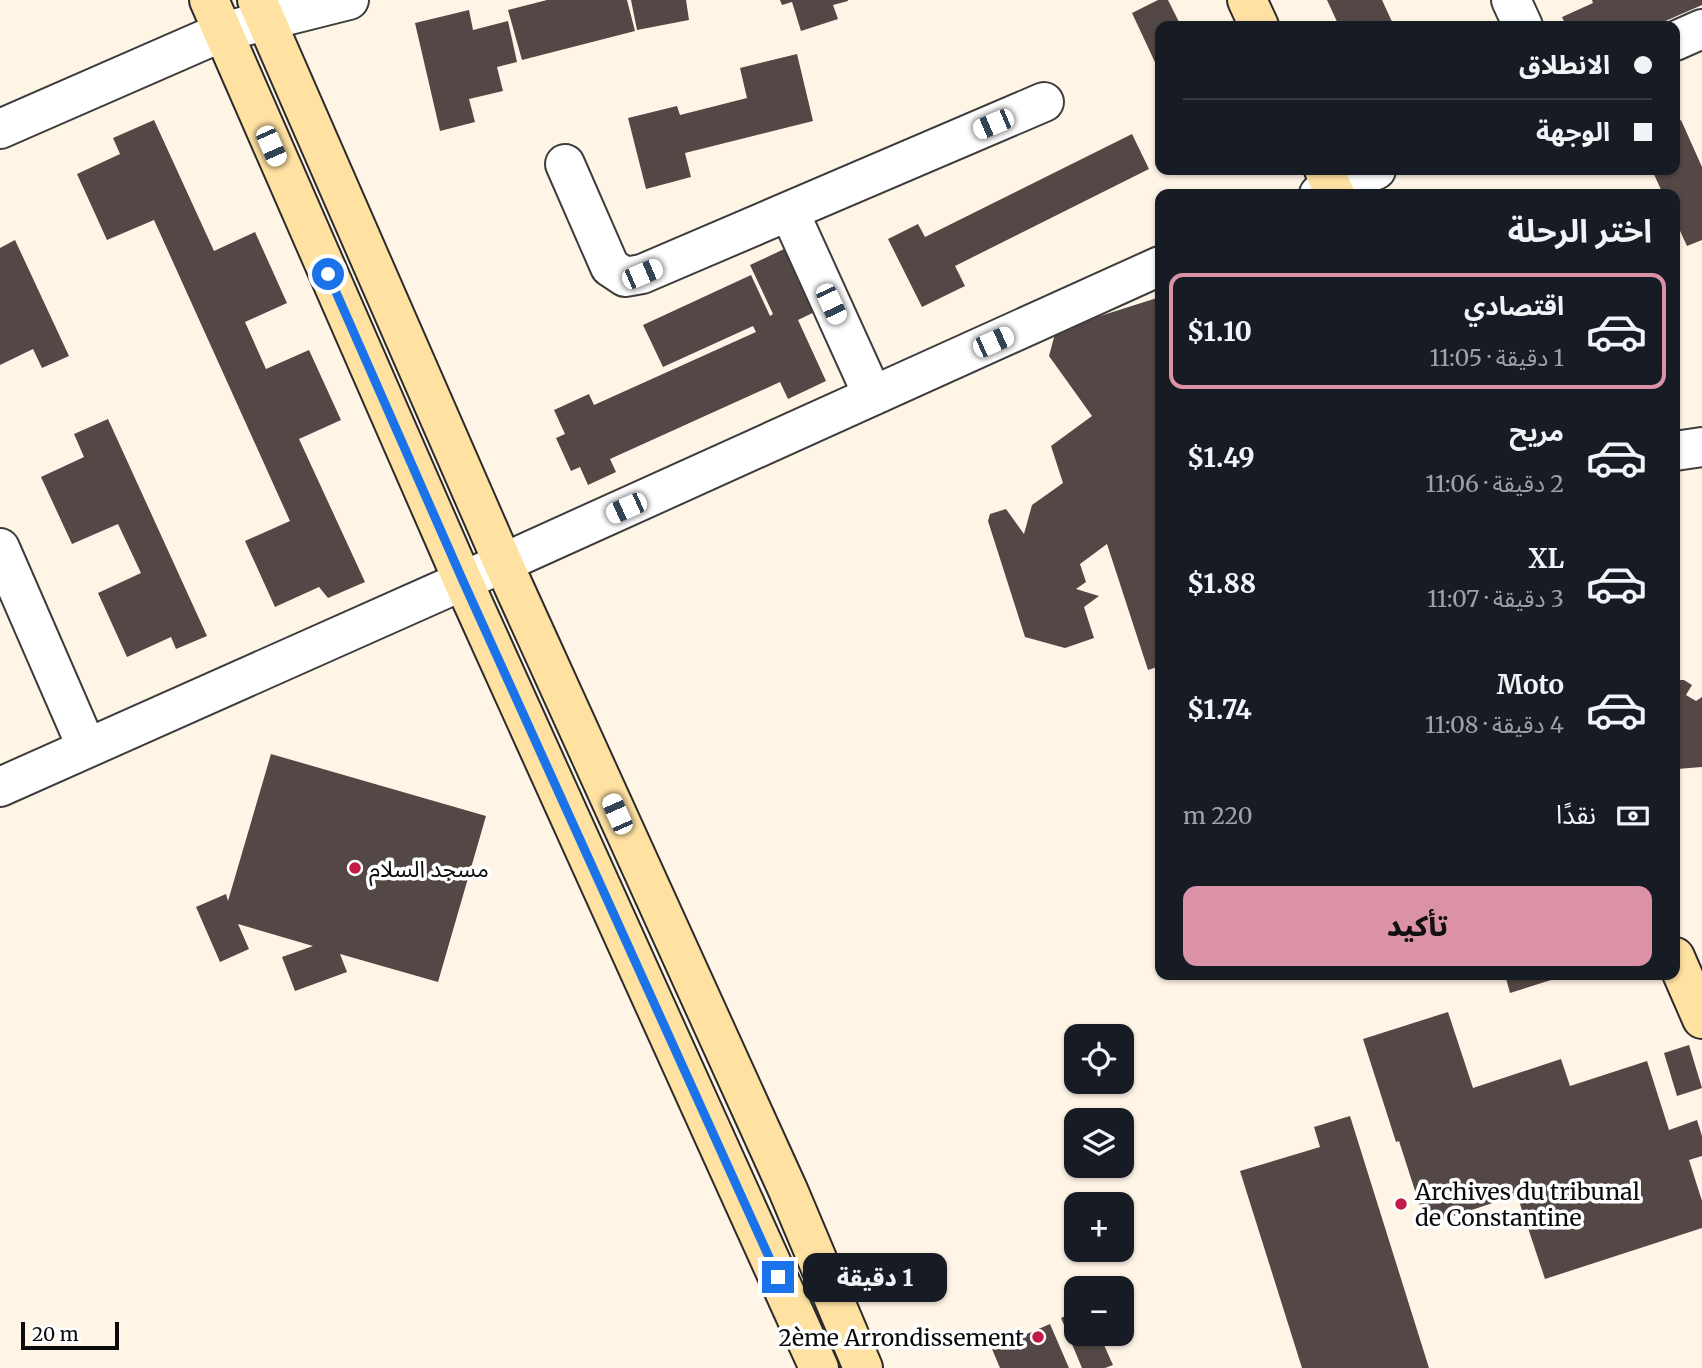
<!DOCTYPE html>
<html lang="ar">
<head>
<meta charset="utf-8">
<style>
	:root { --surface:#171b24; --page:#20242c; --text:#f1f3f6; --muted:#9ea1a6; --line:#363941; --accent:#db92a7 }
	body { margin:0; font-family:Merriweather,"Noto Sans Arabic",serif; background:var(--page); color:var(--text); direction:rtl; height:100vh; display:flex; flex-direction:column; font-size:26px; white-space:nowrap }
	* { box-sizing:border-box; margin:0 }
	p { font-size:23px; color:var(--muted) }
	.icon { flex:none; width:38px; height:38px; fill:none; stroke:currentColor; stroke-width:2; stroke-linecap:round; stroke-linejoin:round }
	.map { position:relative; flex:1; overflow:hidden; direction:ltr }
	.sheet { position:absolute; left:1155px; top:189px; width:525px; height:791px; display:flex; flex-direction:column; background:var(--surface); border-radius:14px; box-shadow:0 2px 5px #0004; direction:rtl }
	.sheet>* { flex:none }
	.top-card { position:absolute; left:1155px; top:21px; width:525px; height:154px; border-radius:14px; box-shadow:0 2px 5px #0004; direction:rtl; display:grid; align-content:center; height:154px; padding:0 28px; background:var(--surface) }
	.fabs { position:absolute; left:1064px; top:1024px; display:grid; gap:14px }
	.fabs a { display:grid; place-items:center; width:70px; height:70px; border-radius:14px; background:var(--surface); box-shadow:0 2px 5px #0004; font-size:35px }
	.scale { position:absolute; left:21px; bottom:18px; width:98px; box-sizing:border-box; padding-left:7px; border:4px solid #0a0a0a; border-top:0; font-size:19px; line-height:24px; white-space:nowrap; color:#0a0a0a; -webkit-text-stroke:5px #fff; paint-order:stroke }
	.end { position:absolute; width:32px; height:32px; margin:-16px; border:9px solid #1a73e8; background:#fff; box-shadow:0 0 0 4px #fff }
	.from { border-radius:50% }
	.bubble { position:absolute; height:49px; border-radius:14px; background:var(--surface); box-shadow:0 2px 5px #0004; font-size:23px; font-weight:800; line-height:49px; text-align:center; direction:rtl }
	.car { position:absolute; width:21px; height:42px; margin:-21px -10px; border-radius:9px; box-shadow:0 0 5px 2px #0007; background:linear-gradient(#fff 24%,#345 0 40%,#fff 0 76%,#345 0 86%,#fff 0) }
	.top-card b { display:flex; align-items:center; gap:24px; height:66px; font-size:26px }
	.top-card b+b { border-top:2px solid var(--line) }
	.top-card i { width:18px; height:18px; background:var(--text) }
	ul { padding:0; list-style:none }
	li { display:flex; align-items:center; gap:21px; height:116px; margin:0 14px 10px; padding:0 14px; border:4px solid transparent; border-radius:14px }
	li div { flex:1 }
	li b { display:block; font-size:26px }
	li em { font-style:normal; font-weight:800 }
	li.on { border-color:var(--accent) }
	li>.icon { width:63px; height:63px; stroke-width:1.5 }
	h2 { padding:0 28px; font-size:32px; line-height:84px }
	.pay { display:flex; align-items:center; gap:18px; height:77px; padding:0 28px; font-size:26px }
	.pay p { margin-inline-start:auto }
	.cta { display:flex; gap:14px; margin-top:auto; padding:14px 28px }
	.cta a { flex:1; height:80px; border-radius:14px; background:var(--accent); color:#111; font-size:28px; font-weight:800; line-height:80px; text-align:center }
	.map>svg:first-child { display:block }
	.building { fill:#534846 }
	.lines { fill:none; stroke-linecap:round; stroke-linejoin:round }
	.street-casing { stroke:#3d3d3d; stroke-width:42 }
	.secondary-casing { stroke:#2c2c2c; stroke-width:42 }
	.street { stroke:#fff; stroke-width:38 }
	.secondary { stroke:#ffe1a2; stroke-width:38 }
	.route { stroke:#1a73e8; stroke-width:9 }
	.poi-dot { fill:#c11b46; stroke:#fff; stroke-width:2.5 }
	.labels { text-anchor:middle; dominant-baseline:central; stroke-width:7; stroke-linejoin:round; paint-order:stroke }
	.poi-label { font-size:23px; fill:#0a0a0a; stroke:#fff; text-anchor:start }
</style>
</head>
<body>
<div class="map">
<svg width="1702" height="1368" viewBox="0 0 1702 1368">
	<rect width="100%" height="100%" fill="#fff5e7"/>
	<path class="building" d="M547,0H627L635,31L522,60L508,10Z
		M631,0H686L689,20L637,30Z
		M780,0H848V1L833,5L838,19L801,31L792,2L782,5Z
		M1158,0H1168L1181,26H1160V73L1132,13Z
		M1327,0H1382L1394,26H1339Z
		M1592,0H1702V5L1654,26H1566L1562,17L1593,3Z
		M469,10L473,30L508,21L517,62L497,67L503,91L469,99L475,122L440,131L415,23Z
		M797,54L813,121L685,153L691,177L646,189L628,118L677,106L680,115L747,98L740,68Z
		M154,120L214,251L255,232L287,303L245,322L266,369L309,350L341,420L299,439L365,582L328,598L319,587L275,607L245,541L290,521L154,220L107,240L77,174L120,154L113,138Z
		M1681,120L1702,167V240L1687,246L1675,220V194H1663L1652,170H1675V123Z
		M1132,134L1149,169L955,266L965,286L922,307L888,239L918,224L925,237Z
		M15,240L69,356L42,368L33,349L0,365V248Z
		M797,243L827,306L798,320L826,381L788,399L780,382L610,459L616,472L588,485L580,467L571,471L556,438L565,434L554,410L589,394L594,405L756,332L753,326L663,367L643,325L751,275L770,316L773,314L750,265Z
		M1160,297V666L1148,670L1107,544L1080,564L1086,582L1076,589L1099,596L1084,607L1094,638L1065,648L1025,637L988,521L990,514L1006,509L1024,534L1032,505L1063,483L1051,446L1092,416L1049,356L1056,330Z
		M108,419L207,636L176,649L171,637L127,657L98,593L141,573L118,524L72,544L41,477L84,457L74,434Z
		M1675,680H1684L1692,685L1686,695L1696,701L1702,697V767L1677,769L1675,767Z
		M271,754L486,816L438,982L340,954L347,972L295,991L282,957L313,946L238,924L249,949L220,962L196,907L226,894L228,901Z
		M1505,975H1567L1510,993Z
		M1448,1012L1473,1088L1561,1059L1570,1086L1647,1061L1669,1130L1697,1120L1702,1136V1156L1689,1160L1702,1201V1228L1545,1279L1517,1195L1426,1225L1399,1141L1396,1142L1363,1039Z
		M1689,1045L1702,1088L1677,1096L1664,1053Z
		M1350,1116L1429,1368H1302L1240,1171L1320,1147L1314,1127Z
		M1076,1311V1334H1099L1113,1365L1105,1368H1082L1061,1318Z
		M1050,1324L1069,1368H1000L992,1349Z"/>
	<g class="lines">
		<defs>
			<path id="street" d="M1511,0L1523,26
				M1675,41L1702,29
				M0,129L222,32L349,0
				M565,164L610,267L625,277L642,274L1044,102
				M1319,194L1376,170
				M789,211L873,396
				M1675,451L1702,447
				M0,548L87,748
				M0,787L503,563L1160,266"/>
			<path id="secondary" d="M209,0L463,581L819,1368
				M257,0L503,563L788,1190L863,1368
				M1247,0L1259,26
				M1324,170L1335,194
				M1675,957L1702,1019"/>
		</defs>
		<use href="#street" class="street-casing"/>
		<use href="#secondary" class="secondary-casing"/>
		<use href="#street" class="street"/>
		<use href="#secondary" class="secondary"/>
	</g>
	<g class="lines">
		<path class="route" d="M328,274L463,581L778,1277"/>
	</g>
	<g class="poi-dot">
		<circle cx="355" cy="868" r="7"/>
		<circle cx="1401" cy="1204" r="7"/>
		<circle cx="1038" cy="1337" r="7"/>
	</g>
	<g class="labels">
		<g class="poi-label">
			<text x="369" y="868">مسجد السلام</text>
			<text x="1415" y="1191">Archives du tribunal<tspan x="1415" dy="26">de Constantine</tspan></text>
			<text x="1024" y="1337" text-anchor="end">2ème Arrondissement</text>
		</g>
	</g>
</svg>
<div class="fabs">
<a><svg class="icon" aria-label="locate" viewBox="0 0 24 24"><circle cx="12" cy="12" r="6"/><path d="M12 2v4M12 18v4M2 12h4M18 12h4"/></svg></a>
<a><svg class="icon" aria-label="layers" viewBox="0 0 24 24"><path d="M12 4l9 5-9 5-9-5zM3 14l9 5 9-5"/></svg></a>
<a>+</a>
<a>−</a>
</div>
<div class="scale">20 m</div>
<i class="end from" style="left:328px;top:274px"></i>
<i class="end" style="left:778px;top:1277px"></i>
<div class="bubble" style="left:803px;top:1253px;width:144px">1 دقيقة</div>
<i class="car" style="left:993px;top:124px;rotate:247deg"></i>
<i class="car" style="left:271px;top:146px;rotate:156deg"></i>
<i class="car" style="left:642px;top:274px;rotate:67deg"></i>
<i class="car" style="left:831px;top:304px;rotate:155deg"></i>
<i class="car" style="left:993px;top:342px;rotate:66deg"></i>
<i class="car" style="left:626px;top:508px;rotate:246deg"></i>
<i class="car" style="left:617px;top:814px;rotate:336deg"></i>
<div class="top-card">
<b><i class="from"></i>الانطلاق</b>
<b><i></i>الوجهة</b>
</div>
<section class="sheet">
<h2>اختر الرحلة</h2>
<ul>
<li class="on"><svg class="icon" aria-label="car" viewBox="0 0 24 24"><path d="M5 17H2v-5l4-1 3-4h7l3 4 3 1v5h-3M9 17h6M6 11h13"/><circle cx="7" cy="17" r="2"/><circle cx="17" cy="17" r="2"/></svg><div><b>اقتصادي</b><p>1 دقيقة · 11:05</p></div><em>$1.10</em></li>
<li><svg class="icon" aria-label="car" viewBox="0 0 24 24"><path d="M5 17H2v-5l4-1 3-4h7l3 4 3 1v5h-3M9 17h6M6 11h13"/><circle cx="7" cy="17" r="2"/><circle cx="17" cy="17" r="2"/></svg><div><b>مريح</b><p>2 دقيقة · 11:06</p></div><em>$1.49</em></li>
<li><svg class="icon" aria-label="car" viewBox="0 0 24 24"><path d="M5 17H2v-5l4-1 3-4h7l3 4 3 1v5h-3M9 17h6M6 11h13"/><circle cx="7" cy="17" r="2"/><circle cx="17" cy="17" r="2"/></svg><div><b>XL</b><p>3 دقيقة · 11:07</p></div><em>$1.88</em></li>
<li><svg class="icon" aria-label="car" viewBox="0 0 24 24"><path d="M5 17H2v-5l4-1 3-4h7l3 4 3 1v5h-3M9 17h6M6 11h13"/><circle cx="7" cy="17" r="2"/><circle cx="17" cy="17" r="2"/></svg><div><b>Moto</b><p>4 دقيقة · 11:08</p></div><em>$1.74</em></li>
</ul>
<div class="pay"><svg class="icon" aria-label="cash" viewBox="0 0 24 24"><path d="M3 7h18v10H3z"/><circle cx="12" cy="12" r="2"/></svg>نقدًا<p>220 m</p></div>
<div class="cta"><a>تأكيد</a></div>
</section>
</div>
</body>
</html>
